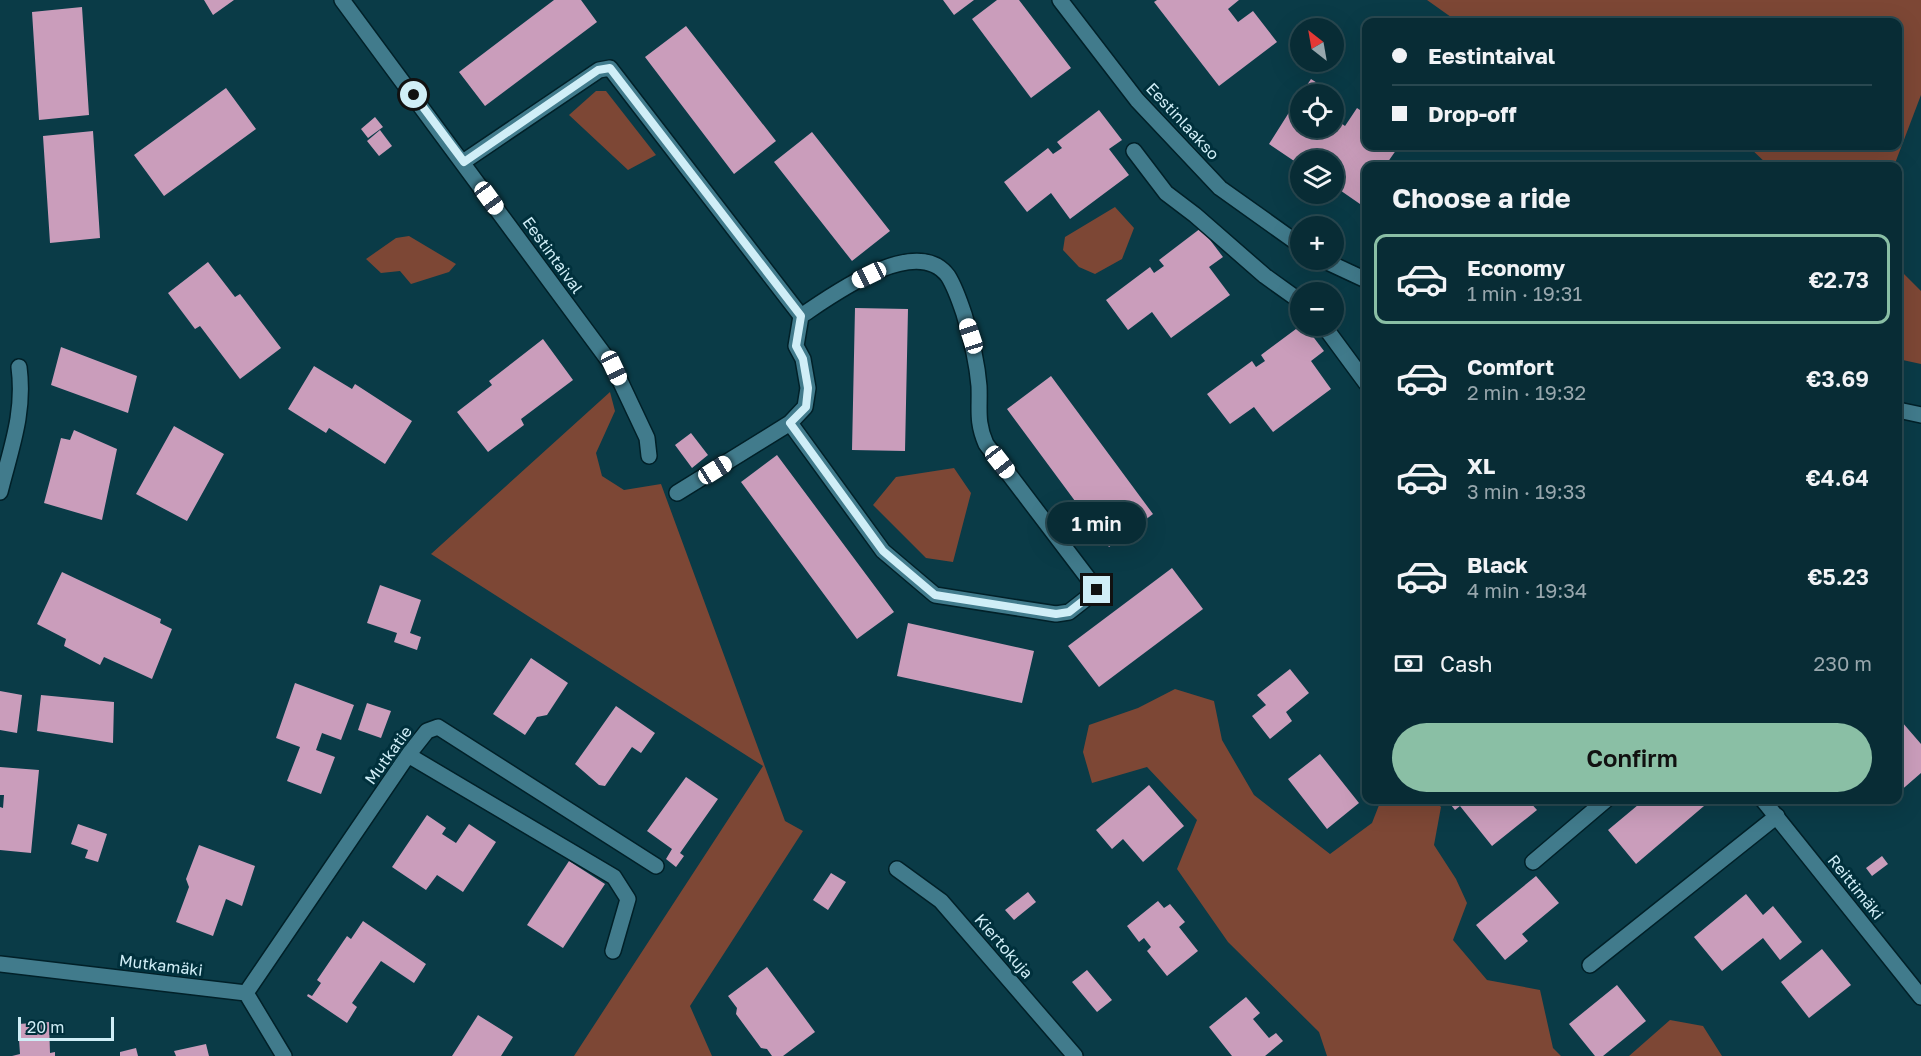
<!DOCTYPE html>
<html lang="en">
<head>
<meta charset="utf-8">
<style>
	:root { --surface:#082c35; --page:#163841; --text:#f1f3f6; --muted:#98a7ad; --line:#294850; --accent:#8abfa5 }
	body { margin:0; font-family:"Golos Text",sans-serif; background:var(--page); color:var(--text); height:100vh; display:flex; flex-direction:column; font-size:22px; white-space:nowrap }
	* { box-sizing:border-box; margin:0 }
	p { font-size:20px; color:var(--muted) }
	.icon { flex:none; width:33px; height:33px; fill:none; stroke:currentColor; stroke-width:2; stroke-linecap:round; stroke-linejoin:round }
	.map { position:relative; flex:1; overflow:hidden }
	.side { position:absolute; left:1362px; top:162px; width:540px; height:642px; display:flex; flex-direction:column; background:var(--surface); border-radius:12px; box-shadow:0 6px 24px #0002,0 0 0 2px var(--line) }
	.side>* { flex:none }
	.guide { position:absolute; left:1362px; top:18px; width:540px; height:132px; border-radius:12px; box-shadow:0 6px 24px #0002,0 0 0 2px var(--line); display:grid; align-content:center; height:132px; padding:0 30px; background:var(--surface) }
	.needle { width:39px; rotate:329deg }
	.fabs { position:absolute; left:1290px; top:18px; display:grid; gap:12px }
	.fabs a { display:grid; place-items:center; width:54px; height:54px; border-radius:50%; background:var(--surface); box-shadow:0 6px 24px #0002,0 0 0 2px var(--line); font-size:30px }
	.scale { position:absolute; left:18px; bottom:15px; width:96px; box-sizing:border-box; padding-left:6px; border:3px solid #d0eef7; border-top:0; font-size:16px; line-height:21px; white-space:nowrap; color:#d0eef7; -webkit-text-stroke:4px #00303c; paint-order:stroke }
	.end { position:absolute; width:27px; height:27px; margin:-14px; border:8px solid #d0eef7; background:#111; box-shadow:0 0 0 3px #111 }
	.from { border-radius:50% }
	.bubble { position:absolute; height:42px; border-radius:21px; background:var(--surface); box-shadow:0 6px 24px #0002,0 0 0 2px var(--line); font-size:20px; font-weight:600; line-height:42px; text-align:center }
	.car { position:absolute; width:18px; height:36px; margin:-18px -9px; border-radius:8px; box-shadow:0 0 4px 2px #0007; background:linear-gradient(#fff 24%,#345 0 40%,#fff 0 76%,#345 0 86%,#fff 0) }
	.guide b { display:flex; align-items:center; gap:21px; height:57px; font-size:22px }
	.guide b+b { border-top:2px solid var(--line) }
	.guide i { width:15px; height:15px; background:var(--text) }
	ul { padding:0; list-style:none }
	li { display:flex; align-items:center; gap:18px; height:90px; margin:0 12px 9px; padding:0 18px; border:3px solid transparent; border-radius:12px }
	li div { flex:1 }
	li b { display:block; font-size:22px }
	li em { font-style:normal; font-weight:600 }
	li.on { border-color:var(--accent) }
	li>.icon { width:54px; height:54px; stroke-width:1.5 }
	h2 { padding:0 30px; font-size:27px; line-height:72px }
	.pay { display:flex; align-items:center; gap:15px; height:66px; padding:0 30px; font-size:22px }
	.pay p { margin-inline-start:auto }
	.cta { display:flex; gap:12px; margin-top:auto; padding:12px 30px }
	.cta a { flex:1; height:69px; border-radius:36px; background:var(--accent); color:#111; font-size:24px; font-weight:600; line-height:69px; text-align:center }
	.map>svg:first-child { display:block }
	.green { fill:#7d4735 }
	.building { fill:#ca9dbb }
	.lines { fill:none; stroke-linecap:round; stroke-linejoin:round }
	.lane-casing { stroke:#012028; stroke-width:18 }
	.street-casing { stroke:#012028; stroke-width:18 }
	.secondary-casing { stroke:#012028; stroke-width:18 }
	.lane { stroke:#417b8c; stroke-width:15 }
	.street { stroke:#417b8c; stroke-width:15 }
	.secondary { stroke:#417b8c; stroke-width:15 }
	.route { stroke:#d0eef7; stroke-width:8 }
	.labels { text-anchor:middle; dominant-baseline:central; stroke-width:6; stroke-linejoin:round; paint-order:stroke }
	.street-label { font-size:16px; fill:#d0eef7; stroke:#00303c }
</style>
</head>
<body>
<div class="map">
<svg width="1921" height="1056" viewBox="0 0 1921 1056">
	<rect width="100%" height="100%" fill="#0a3b47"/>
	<path class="green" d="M1427,0H1921V95L1894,166H1769L1748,146H1898V22H1458Z
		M596,91H606L656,155L628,170L569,115Z
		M1115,207L1134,228L1122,259L1095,274L1079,267L1063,250L1065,237Z
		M409,236L456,264L449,272L411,284L400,271L381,273L366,259L396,238Z
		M1898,268L1921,291V364L1898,359Z
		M610,392L615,411L596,453L602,476L624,490L661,484L785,821L803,831L690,1006L712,1056H574L763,766L431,554Z
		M954,468L971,493L953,562L926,558L873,505L896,477Z
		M1175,689L1214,701L1222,740L1254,795L1330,854L1372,823L1381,800H1434L1441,807L1434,845L1456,879L1467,903L1453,940L1487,980L1540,990L1553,1048L1561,1056H1327L1319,1032L1228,942L1177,869L1197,820L1147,767L1092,783L1083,752L1089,725L1138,708Z
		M1670,1020L1703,1026L1722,1056H1629Z"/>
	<path class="building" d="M204,0H234L213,15Z
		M554,0H581L597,22L485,106L459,72Z
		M943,0H974L954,15Z
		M997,0H1019L1071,68L1031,98L972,19Z
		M1157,0H1239L1228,9L1238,22L1253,11L1277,42L1219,86L1154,2Z
		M82,7L89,115L39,120L32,12Z
		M686,26L776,141L734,174L645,57Z
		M1311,79L1342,99L1334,112V94H1301Z
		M226,88L256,129L164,196L134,155Z
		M1300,95V128H1334V118L1345,126L1357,108L1366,114V146H1399L1385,166H1366V194L1360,204L1334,186V160H1300V165L1269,144Z
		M1099,110L1122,140L1109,149L1129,175L1070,219L1051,193L1027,212L1004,182L1048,148L1053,154L1062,148L1057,142Z
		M375,117L383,127L368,138L361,129Z
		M380,130L392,146L379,156L367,141Z
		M93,131L100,238L50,243L43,136Z
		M812,132L890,231L852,261L774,162Z
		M1201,228L1223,257L1209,267L1230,295L1171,338L1152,312L1128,330L1106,300L1150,267L1154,273L1164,266L1159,260Z
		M208,262L235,297L240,294L281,348L240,379L200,326L195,329L168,293Z
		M855,308L908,309L905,451L852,450Z
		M1300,326H1305L1324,351L1311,361L1331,389L1273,432L1254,407L1230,424L1207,394L1252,361L1256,367L1265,361L1261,355Z
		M543,339L573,380L521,419L524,425L488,452L457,412L492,385L489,381Z
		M61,347L137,376L128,413L51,385Z
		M314,366L352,389L355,384L412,421L385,464L329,428L326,433L288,409Z
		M1051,376L1153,514L1109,547L1007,409Z
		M174,426L224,454L187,521L136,494Z
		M74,430L117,449L102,520L44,503L61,438L70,440Z
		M691,433L708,455L692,468L675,445Z
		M777,455L894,612L857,639L741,482Z
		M1172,568L1203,609L1099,687L1068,646Z
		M62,572L161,619L160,623L172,629L152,679L104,657L100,665L64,646L66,639L37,624Z
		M380,585L421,600L410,633L421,637L417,650L394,642L397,633L367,623Z
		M908,623L1034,651L1022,703L897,676Z
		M531,658L568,683L547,715L537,717L525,735L493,714Z
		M1290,669L1309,693L1286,712L1292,721L1270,739L1252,716L1266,705L1257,695Z
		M295,683L354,705L341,740L322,733L316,750L335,757L321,794L287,781L300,747L276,738Z
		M0,691L22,695L17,733L0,730Z
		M41,695L114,702L113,743L37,731Z
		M367,703L391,711L381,738L358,730Z
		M616,706L655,733L641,753L632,747L605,786L599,785L575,764Z
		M1902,722L1921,744V773L1898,793V725Z
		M1320,754L1359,803L1327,829L1288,779Z
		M0,767L39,770L31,853L0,850V807L3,808L4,795H0Z
		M686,777L718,799L680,853L684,856L676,867L666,859L672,849L647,831Z
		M1149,785L1184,826L1143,862L1123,839L1112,849L1096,830Z
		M1447,800H1528L1537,810L1492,846L1460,806L1455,810Z
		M1644,800H1698L1704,806L1636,864L1608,830Z
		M427,815L446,828L442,834L456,843L469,824L496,842L463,892L437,875L426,890L392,867Z
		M78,824L107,834L98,862L85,858L88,850L71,844Z
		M199,845L255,866L242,906L226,899L213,936L176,922L189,887L186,879Z
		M1882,856L1888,864L1872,876L1866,868Z
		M569,861L605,884L563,948L527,925Z
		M831,873L846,882L828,910L813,900Z
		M1536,876L1559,903L1522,934L1528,941L1505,960L1476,925Z
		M1028,892L1036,902L1014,920L1005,910Z
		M1746,894L1763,915L1773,906L1802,942L1780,960L1763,938L1722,971L1694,937Z
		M1158,901L1164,908L1170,904L1185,922L1179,927L1198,951L1167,976L1147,951L1151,947L1144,938L1139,942L1127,926Z
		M363,921L426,964L414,983L381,961L352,1003L357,1007L347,1023L307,996L308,994L312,996L321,983L317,980L347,936L351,939Z
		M1822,949L1851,985L1809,1018L1781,982Z
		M767,967L815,1032L783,1056H772L767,1049L761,1048L736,1014L737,1008L728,996Z
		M1087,970L1112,1000L1097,1012L1072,982Z
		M1617,985L1646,1021L1603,1056H1595L1569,1024Z
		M1246,997L1260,1013L1253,1019L1269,1038L1276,1033L1283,1041L1265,1056H1232L1209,1027Z
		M478,1015L513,1037L501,1056H452Z
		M49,1022L50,1053L55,1052V1056H12L20,1054L18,1024Z
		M206,1044L209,1056H176L174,1051Z
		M136,1048L138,1056H120V1052Z"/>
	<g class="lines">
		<defs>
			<path id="lane" d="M1134,151L1166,193L1195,215L1265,276L1300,301
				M463,162L599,70L610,68L801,316C831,296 916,233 948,276C955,287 960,302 964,314C971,337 977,362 979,386C980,409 976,421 986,444L1097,590L1069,612L1056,614L935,595L883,551L790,423L677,493
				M1324,326L1366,383
				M790,423L805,407L808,388L803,359L796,346L801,316
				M1533,862L1606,800
				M1590,965L1777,816"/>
			<path id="street" d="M342,0L614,368L647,438L649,456
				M0,492C11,448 25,413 19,367
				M408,755L614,877L628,899L613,951
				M1763,800L1921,997
				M897,869L941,901L1075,1056
				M0,964L246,993L284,1056
				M246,993L408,755L427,731L438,727L656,866"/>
			<path id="secondary" d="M1060,0L1137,100L1220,188L1300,245
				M1323,260L1366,280
				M1898,410L1921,415"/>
		</defs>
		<use href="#lane" class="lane-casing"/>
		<use href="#street" class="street-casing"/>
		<use href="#secondary" class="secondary-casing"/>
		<use href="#lane" class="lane"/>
		<use href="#street" class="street"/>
		<use href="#secondary" class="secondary"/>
	</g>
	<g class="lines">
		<path class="route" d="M414,95L464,162L598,70L610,68L801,316L796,346L803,359L808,388L806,407L790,423L883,551L935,595L1056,614L1069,612L1097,590"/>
	</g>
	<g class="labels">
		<g class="street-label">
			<text transform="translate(1183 121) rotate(47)">Eestinlaakso</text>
			<text transform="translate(553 255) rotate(54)">Eestintaival</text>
			<text transform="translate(388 755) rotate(-54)">Mutkatie</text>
			<text transform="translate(1856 887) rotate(51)">Reittimäki</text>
			<text transform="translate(1004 946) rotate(49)">Kiertokuja</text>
			<text transform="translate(161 965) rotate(7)">Mutkamäki</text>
		</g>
	</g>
</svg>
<div class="fabs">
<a><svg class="needle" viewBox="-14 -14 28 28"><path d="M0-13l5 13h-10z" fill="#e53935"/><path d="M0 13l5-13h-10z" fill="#98a7ad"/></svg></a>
<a><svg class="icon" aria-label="locate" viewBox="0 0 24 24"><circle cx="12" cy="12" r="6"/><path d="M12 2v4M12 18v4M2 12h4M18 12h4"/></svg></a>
<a><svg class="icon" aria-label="layers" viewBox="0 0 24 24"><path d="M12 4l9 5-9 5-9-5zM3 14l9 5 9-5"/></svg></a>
<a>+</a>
<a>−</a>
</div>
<div class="scale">20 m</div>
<i class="end from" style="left:414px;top:95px"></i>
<i class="end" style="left:1097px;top:590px"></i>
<div class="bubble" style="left:1047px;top:502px;width:99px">1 min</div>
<i class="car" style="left:489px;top:198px;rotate:144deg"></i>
<i class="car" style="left:869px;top:275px;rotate:244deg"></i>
<i class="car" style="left:971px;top:336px;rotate:342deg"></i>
<i class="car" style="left:614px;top:368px;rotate:155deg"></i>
<i class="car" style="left:1000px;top:462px;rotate:142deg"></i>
<i class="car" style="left:715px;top:470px;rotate:58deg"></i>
<div class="guide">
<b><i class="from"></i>Eestintaival</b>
<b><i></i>Drop-off</b>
</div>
<section class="side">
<h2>Choose a ride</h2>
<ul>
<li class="on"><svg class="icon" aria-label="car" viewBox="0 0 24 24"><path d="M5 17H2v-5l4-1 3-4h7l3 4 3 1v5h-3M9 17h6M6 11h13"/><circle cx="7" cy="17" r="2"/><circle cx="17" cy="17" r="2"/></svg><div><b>Economy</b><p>1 min · 19:31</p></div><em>€2.73</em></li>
<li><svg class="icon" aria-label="car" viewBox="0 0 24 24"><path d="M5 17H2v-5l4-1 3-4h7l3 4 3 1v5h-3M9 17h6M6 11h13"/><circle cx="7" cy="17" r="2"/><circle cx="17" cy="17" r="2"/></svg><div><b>Comfort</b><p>2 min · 19:32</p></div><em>€3.69</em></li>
<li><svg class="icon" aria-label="car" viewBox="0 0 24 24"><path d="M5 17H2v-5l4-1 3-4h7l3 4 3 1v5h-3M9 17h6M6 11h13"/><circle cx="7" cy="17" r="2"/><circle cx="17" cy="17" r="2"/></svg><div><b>XL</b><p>3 min · 19:33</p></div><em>€4.64</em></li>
<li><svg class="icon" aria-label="car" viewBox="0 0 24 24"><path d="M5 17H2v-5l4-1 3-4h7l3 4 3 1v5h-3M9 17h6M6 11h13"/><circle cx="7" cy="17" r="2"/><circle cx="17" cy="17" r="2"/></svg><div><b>Black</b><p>4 min · 19:34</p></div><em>€5.23</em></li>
</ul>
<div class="pay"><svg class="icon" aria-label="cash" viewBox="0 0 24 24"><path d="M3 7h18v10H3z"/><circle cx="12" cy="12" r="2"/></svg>Cash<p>230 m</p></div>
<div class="cta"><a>Confirm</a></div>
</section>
</div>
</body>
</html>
